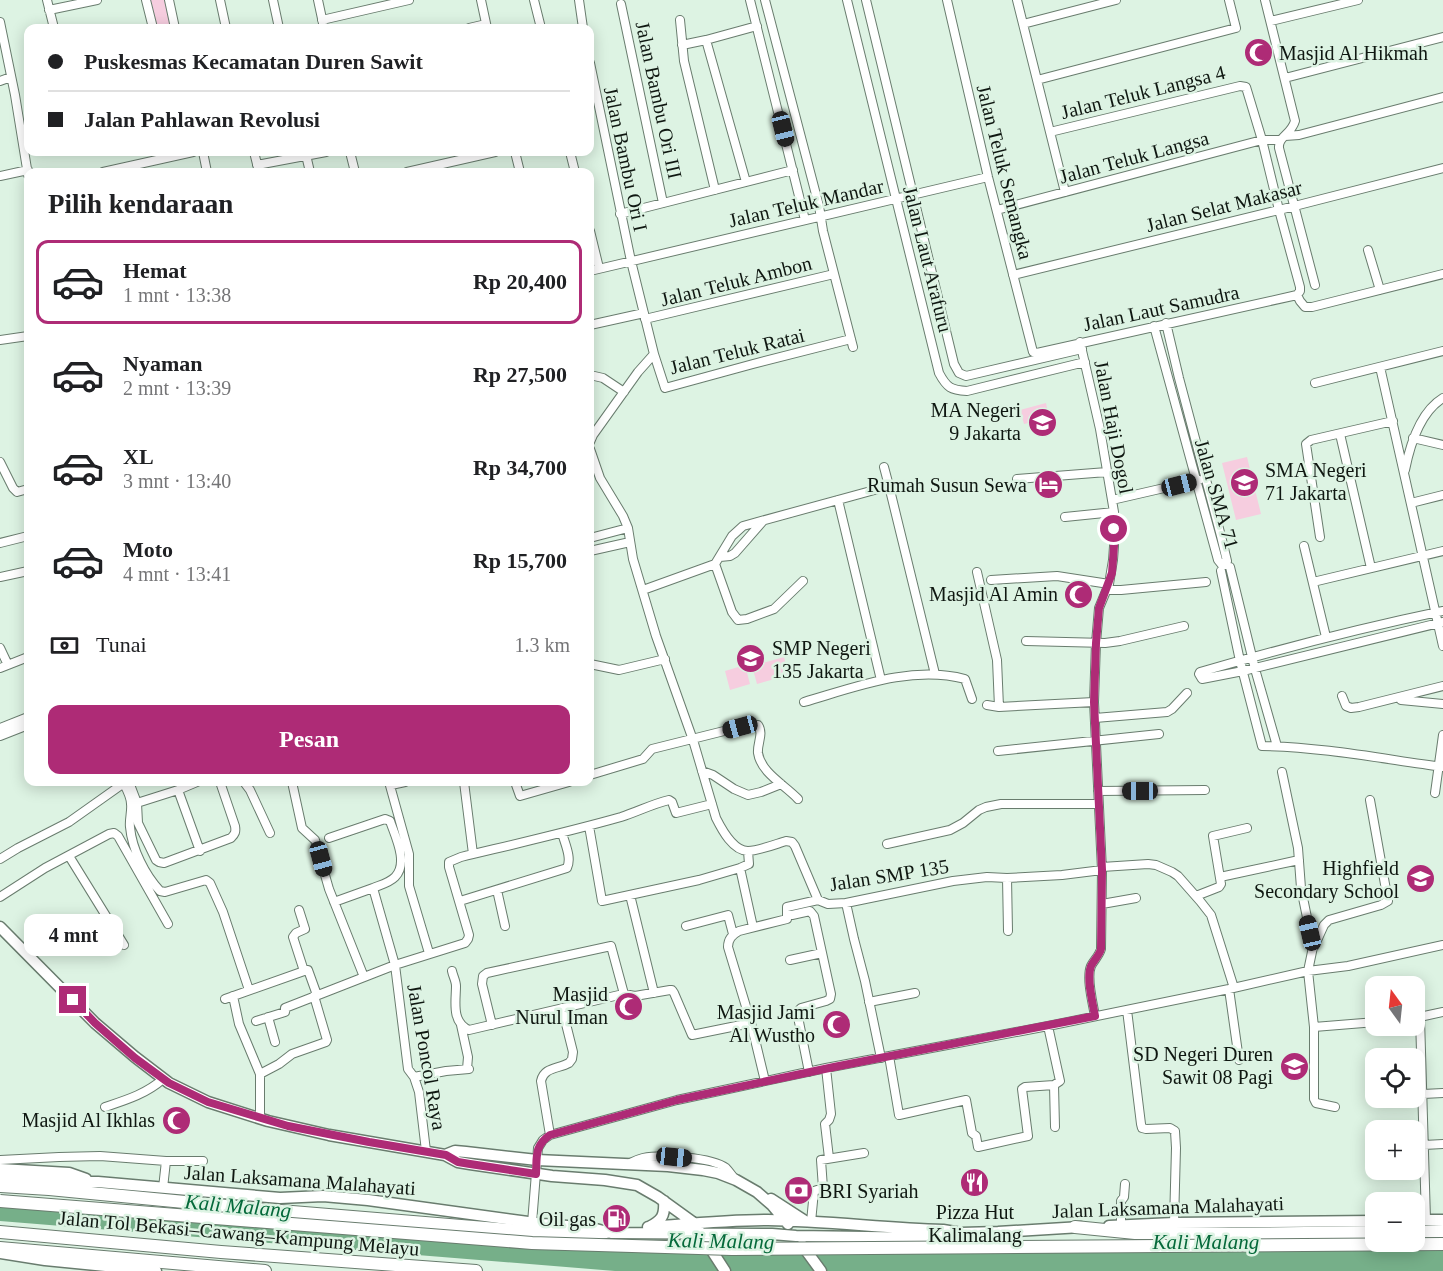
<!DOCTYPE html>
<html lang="id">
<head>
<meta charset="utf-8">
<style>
	:root { --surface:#fff; --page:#f2f2f2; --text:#202124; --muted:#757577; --line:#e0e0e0; --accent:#ae2b76 }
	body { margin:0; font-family:"Times New Roman",serif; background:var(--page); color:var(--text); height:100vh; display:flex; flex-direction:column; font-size:22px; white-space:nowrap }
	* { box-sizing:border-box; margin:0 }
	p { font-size:20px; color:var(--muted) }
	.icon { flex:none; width:33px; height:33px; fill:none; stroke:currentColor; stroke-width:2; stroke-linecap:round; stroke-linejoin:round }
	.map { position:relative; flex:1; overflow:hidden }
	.sheet { position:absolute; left:24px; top:168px; width:570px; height:618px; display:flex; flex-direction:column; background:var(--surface); border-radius:12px; box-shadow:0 3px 15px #0003 }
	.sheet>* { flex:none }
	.top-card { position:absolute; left:24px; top:24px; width:570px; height:132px; border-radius:12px; box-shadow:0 3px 15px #0003; display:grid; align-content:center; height:132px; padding:0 24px; background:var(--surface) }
	.needle { width:39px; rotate:345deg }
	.tools { position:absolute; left:1365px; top:976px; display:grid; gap:12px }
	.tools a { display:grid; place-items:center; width:60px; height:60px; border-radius:12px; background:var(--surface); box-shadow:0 3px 15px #0003; font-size:30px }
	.end { position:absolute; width:27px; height:27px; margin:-14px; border:8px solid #ae2b76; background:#fff; box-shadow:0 0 0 3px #fff }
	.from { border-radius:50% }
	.bubble { position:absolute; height:42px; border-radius:12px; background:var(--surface); box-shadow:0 3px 15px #0003; font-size:20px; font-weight:600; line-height:42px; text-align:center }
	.car { position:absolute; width:18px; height:36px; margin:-18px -9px; border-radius:8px; box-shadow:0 0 4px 2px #0007; background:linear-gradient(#222 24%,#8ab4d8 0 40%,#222 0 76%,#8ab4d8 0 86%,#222 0) }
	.top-card b { display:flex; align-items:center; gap:21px; height:57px; font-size:22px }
	.top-card b+b { border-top:2px solid var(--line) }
	.top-card i { width:15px; height:15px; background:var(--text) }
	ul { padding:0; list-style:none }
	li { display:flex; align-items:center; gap:18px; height:84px; margin:0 12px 9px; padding:0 12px; border:3px solid transparent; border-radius:12px }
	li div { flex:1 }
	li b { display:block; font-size:22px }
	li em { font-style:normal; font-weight:600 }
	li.current { border-color:var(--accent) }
	li>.icon { width:54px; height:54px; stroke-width:1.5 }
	h2 { padding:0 24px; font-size:27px; line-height:72px }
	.pay { display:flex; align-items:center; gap:15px; height:66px; padding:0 24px; font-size:22px }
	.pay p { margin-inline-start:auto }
	.button { display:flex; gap:12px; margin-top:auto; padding:12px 24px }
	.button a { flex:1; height:69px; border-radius:12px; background:var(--accent); color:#fff; font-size:24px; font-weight:600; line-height:69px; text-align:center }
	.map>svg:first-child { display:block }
	.green { fill:#f6cddf }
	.water { fill:#76af89 }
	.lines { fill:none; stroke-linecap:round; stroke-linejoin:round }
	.minor-casing { stroke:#697c6e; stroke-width:10 }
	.major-casing { stroke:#697c6e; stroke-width:13 }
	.highway-casing { stroke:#697c6e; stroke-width:14 }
	.minor { stroke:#fff; stroke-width:8 }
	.major { stroke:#fff; stroke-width:10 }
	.highway { stroke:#fff; stroke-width:12 }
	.highway-bridge-casing { stroke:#697c6e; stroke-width:14; stroke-linecap:butt }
	.highway-bridge { stroke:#fff; stroke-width:12 }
	.route { stroke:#ae2b76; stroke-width:8 }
	.labels { text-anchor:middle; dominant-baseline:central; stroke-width:5; stroke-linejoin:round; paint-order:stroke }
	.poi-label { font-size:20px; fill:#0f1711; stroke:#ddf3e3; text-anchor:end }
	.street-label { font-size:20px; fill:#0f1711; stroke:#ddf3e3 }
	.water-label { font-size:21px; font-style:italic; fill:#05693a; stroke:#ddf3e3 }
</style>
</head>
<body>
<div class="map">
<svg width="1443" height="1271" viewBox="0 0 1443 1271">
	<rect width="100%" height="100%" fill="#ddf3e3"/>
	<path class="green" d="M147,0H168L174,28H154Z
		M1046,403L1049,418L1024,424L1020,410Z
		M1247,457L1261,514L1236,520L1222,463Z
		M784,657L789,675L757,684L752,666Z
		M745,665L750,684L730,690L725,671Z"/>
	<path class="water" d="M0,1203L532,1243L1443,1244V1271H615L0,1221Z"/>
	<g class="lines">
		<defs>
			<path id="minor" d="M47,0L54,28
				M146,0L153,28
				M169,0L175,28
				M220,0L226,28
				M273,0L279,28
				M318,0L324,28
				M481,0L487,28
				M534,0L541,28
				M579,0L583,28
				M750,0L805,220
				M765,0L819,206L823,231L853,347
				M847,0L939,373C947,388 951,390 967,391L1085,362
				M866,0L954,364L959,373L966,376L1082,349
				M947,0L988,177L1033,352L1037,353L1297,295
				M1017,0L1065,192
				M1265,0L1295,121C1291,135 1278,136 1279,148L1315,285
				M621,4L663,203
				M49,10L97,0
				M322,20L409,0
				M680,20L684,61L715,190
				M1271,21L1358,0
				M0,22L15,95L28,175
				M1023,24L1116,0
				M469,28L486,24
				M706,40L746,182
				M682,45L706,40L757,26
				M590,63L631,261L654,354L638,372L593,435L590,442
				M1285,78L1443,37
				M1037,80L1236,28L1229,0
				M0,81L11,77
				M1050,132L1240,86L1246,87L1262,140L1279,210L1300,287V291L1297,295
				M1285,136L1299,135L1443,97
				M203,152L207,172
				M254,152L259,172
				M350,152L355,172
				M515,152L520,172
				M570,152L575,172
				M306,155L310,172
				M257,165L326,152
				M103,172L193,152
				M407,172L495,152
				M0,176L28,170
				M997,210L1262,140H1280
				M620,214L793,170
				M590,231L599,268
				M1368,250L1380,290
				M590,271L988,177
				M1013,275L1279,210L1443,168
				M1297,295L1300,301L1305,307H1312L1443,274
				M645,319L834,274
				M590,325L644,313
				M1154,326L1218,560L1222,565H1226L1227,561L1221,536L1179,378L1166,323
				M0,340L28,336
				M1080,342L1100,429L1114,512V546L1113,560L1109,584L1099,608L1096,643L1094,702L1102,870L1101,949C1099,956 1094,960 1091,966C1086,978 1093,1004 1095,1016
				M654,354L665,388L753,364L851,339
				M1380,367L1443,646
				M590,375L603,378L624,392
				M1315,383L1443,351
				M1340,434L1371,568
				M1413,438L1443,445
				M590,449L600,478L623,516L628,528L633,559L656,636L693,740L716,818C722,830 733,851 748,851C758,851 776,844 786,841L792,842L795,846L818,900L828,904L846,903L953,881L987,877L1007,878L1062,875L1102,870
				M0,462L13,488L17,492L28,489
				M884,467L889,486
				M1405,470C1410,445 1420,412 1443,398
				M1017,479L1107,472
				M838,500L881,680
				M1112,500L1199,480
				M1411,503L1443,495
				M1065,517L1114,512
				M1320,537L1306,444L1311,440L1393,421
				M590,538L628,528
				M0,543L28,536
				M1304,546L1326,637
				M590,551L630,542
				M720,557L730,556L735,553L763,521
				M715,564L732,612L738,620L747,619L774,609L803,581
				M1230,567L1255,669L1277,746
				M1221,571L1240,661L1262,746C1323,747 1383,759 1443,767
				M977,572L997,660L999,707
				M0,577L28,571
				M991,580L1057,576L1109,584
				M1313,582L1443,551
				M643,590L715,564L732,536L743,526L889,486L935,674
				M1107,590H1121L1206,582
				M1443,611C1361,628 1280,649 1200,672L1199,674L1202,679L1243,671L1443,622
				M1026,641L1105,643L1120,641L1184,626
				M0,648L8,665
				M590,664L619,670L665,659
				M0,668L28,657
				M1342,696L1346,706L1351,708L1359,707L1443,686
				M1401,700L1443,704
				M804,702C856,687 911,665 965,679L972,699
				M987,705L999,707L1094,702
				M1095,718L1167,712L1172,709L1187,693
				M0,728L28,717
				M0,736L28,725
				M998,751L1159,734
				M702,771L713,775L734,789L748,795L761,792L781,784
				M1282,772L1298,848L1301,888L1313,947L1308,971L1314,1027V1099L1316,1103L1335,1107
				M590,775L643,759L652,749L740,727L758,725C764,734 757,743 758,753C761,773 785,785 798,799
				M123,782C126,788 131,796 131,804C132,811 129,820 130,827C132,849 145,875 160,891L165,892L206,880L210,883L223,912L249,990
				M129,782L137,803L138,823L156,860L159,862L164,863L231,838C235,834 236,832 235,826L220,782
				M244,782L250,790L270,833
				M292,782L302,828L315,840L329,889L364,977
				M389,782L409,854V886L429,953
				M464,782L473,854
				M515,782L520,796L569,782
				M391,785L405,782
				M178,790L200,851
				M1098,791L1205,790
				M1435,793L1443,735
				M137,803L178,790L197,782
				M589,826L602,901L699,880L740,868L749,864L748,851
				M329,838L385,819L390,821C395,836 409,863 395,877C389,883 380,885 373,888L395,965L408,1069L414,1077L419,1092L426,1151
				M887,844L950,830L963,823L979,810L986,807L1001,804H1099
				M69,856L124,945
				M0,859L18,848L69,822L124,783
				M1102,867L1148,864L1156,865L1172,872L1178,876L1200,901L1211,915L1234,988
				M740,868L753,927
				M1220,877L1299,860
				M1007,878L1008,931
				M497,890L505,926
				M630,895L654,993
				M1196,896L1219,887L1221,884L1213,836L1247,828
				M0,897L45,868L109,834L114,833L118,836L168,924
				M460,901L567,868C572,858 565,844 562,833
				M334,902L373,888
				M846,903L854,939L865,981L881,1058
				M1102,904L1136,898
				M299,910L305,929L296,933L293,937L304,971
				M792,915L810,911L814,916L831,994L830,999L826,1001L801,1008L797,1012L809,1072
				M686,926L728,915L733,934
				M1314,947L1324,925L1329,920L1381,905L1388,901L1370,800
				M790,960L822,953
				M452,971C453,976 456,981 456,986C456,1001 451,1022 469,1030L619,995L624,994L635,996L670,990H672L674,993L692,1035L751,1023
				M1229,989L1239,1060
				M233,996L239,1024L260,1074V1118
				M225,999L307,970H308L317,995
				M869,1002L915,993
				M1127,1010L1141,1124L1142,1128L1146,1129L1170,1128L1175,1131L1176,1148L1174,1223
				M268,1017L275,1042
				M1415,1018L1443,1012
				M1420,1018L1426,1220
				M256,1021L285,1012V1008L395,965L465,943L468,939L469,935L449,867V862L461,857C515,844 568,832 621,817C637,812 652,804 669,800L672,802L676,813L712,804
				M461,1025L468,1057L467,1069
				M492,1025L482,984L483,976L487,973L611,946L624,994
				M1314,1027L1376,1022
				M889,1056L899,1115L966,1100L972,1133L976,1136L978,1147L1028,1136L1022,1089L1025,1087L1054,1085L1060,1081L1048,1026
				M826,1068L831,1114L829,1120L825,1124L829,1158
				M260,1074L279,1064L292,1054L326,1042L327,1040L314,996
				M414,1077L446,1071L469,1069
				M765,1081L751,1023L728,947C728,939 732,935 739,931L787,919V907L818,900
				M1054,1085L1055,1127
				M1423,1094L1443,1093
				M105,1107C126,1100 146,1094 163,1079
				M550,1135L541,1081C544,1067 558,1069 569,1063L572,1059L573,1052L562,1008
				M1424,1145L1443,1144
				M0,1160L59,1157L100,1156L166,1161H203
				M630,1163C634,1161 639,1159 643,1158C660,1154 712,1157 726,1168C729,1171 732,1176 735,1179
				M163,1188L166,1161
				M811,1222L814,1191L823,1188L821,1160L864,1153
				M532,1223L538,1148L543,1140L550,1135L677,1100L826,1068L1048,1026L1229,989L1308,971L1348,966L1443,945
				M1121,1226V1201L1124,1197L1125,1184"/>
			<path id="major" d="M0,927L95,1023L135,1057L169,1083L208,1102L268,1121L329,1135L445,1155L458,1162L470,1164L552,1176L605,1180L637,1185L658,1197L694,1223L725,1271
				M445,1155L455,1151L466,1152L537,1160L668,1166L703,1170L718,1173L736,1180L757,1192L772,1205L788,1224
				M0,1169L69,1173L86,1179
				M0,1179L6,1178L60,1182H98L280,1198L323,1196L368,1200L543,1224L592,1228L611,1233L772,1234L796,1236L936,1238L961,1233
				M771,1199L805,1221
				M1414,1220H1443
				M1109,1226L1174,1223L1376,1221
				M648,1227C688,1224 728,1220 768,1220C826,1221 884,1228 943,1230L961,1233L998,1232L1081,1227
				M649,1227C662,1220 665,1216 664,1201
				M802,1245L821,1271
				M0,1253L45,1260L156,1271"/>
			<path id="highway" d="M0,1186L49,1189L268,1210L522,1231L590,1234L606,1232
				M1075,1227L1135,1233L1230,1234L1376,1232
				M0,1232L221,1252L476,1271
				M1414,1232L1443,1231
				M0,1248L265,1271"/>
		</defs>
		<use href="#minor" class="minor-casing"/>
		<use href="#major" class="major-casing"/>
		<use href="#highway" class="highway-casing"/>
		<use href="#minor" class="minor"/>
		<use href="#major" class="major"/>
		<use href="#highway" class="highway"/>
		<defs>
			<path id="highway-bridge" d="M0,1201L532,1243L732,1249L1443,1244"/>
		</defs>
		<use href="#highway-bridge" class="highway-bridge-casing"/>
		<use href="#highway-bridge" class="highway-bridge"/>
	</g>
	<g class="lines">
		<path class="route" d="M73,1000L95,1023L135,1058L169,1083L208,1102L288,1126L369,1142L446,1155L458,1162L470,1164L536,1174C537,1157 534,1146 550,1135L677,1100L834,1067L1095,1016C1093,1004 1086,978 1091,966C1094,960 1099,956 1101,949L1102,870L1094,702L1096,643L1099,608L1112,573L1114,546V529"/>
	</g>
	<defs>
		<symbol id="mosque-disc" viewBox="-11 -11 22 22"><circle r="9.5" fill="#ae2b76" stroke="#ddf3e3"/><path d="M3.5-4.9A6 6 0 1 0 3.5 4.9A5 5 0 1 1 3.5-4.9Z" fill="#fff"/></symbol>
		<symbol id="school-disc" viewBox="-11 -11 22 22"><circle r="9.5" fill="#ae2b76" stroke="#ddf3e3"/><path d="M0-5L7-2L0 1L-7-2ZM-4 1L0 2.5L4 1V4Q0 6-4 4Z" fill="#fff"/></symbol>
		<symbol id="hotel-disc" viewBox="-11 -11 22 22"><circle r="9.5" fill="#ae2b76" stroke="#ddf3e3"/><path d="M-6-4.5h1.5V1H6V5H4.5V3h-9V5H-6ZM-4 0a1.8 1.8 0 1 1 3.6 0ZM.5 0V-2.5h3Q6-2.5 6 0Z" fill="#fff"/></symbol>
		<symbol id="restaurant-disc" viewBox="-11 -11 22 22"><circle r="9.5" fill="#ae2b76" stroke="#ddf3e3"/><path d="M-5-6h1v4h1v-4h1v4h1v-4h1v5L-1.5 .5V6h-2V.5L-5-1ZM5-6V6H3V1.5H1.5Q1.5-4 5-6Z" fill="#fff"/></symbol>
		<symbol id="bank-disc" viewBox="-11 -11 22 22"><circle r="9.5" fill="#ae2b76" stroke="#ddf3e3"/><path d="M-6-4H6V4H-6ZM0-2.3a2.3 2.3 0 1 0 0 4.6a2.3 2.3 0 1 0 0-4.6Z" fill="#fff"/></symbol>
		<symbol id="fuel-disc" viewBox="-11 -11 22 22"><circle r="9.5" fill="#ae2b76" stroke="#ddf3e3"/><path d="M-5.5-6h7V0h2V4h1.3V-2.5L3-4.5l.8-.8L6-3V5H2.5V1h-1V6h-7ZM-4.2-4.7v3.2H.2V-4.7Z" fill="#fff"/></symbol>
	</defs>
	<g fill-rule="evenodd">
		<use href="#mosque-disc" x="1242" y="36" width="33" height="33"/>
		<use href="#school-disc" x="1026" y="406" width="33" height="33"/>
		<use href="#school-disc" x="1228" y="466" width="33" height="33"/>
		<use href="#hotel-disc" x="1032" y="468" width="33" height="33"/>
		<use href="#mosque-disc" x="1062" y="578" width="33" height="33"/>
		<use href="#school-disc" x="734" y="642" width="33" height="33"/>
		<use href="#school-disc" x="1404" y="862" width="33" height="33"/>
		<use href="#mosque-disc" x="612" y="990" width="33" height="33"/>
		<use href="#mosque-disc" x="820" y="1008" width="33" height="33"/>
		<use href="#school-disc" x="1278" y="1050" width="33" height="33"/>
		<use href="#mosque-disc" x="160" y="1104" width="33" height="33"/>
		<use href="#restaurant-disc" x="958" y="1166" width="33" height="33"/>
		<use href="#bank-disc" x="782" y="1174" width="33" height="33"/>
		<use href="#fuel-disc" x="600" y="1202" width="33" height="33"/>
	</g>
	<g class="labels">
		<g class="poi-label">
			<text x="1279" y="53" text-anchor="start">Masjid Al Hikmah</text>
			<text x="1021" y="410">MA Negeri<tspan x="1021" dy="23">9 Jakarta</tspan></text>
			<text x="1265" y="470" text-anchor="start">SMA Negeri<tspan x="1265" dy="23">71 Jakarta</tspan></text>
			<text x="1027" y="485">Rumah Susun Sewa</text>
			<text x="1058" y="594">Masjid Al Amin</text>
			<text x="772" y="648" text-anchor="start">SMP Negeri<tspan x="772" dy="23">135 Jakarta</tspan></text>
			<text x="1399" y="868">Highfield<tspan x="1399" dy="23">Secondary School</tspan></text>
			<text x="608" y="994">Masjid<tspan x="608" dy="23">Nurul Iman</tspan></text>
			<text x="815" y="1012">Masjid Jami<tspan x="815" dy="23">Al Wustho</tspan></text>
			<text x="1273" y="1054">SD Negeri Duren<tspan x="1273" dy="23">Sawit 08 Pagi</tspan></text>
			<text x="155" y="1120">Masjid Al Ikhlas</text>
			<text x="819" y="1191" text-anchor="start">BRI Syariah</text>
			<text x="975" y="1212" text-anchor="middle">Pizza Hut<tspan x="975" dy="23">Kalimalang</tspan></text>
			<text x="596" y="1219">Oil gas</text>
		</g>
		<g class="street-label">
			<text transform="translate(1143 92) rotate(-14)">Jalan Teluk Langsa 4</text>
			<text transform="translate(659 100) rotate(78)">Jalan Bambu Ori III</text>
			<text transform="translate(1134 157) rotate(-15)">Jalan Teluk Langsa</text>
			<text transform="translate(626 159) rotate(78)">Jalan Bambu Ori I</text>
			<text transform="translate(1005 172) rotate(76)">Jalan Teluk Semangka</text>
			<text transform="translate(806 203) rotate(-13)">Jalan Teluk Mandar</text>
			<text transform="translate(1224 206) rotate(-14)">Jalan Selat Makasar</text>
			<text transform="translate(928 259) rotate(76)">Jalan Laut Arafuru</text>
			<text transform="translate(736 281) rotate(-14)">Jalan Teluk Ambon</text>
			<text transform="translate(1161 308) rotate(-12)">Jalan Laut Samudra</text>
			<text transform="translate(737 351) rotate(-14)">Jalan Teluk Ratai</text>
			<text transform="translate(1114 427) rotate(79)">Jalan Haji Dogol</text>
			<text transform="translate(1217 494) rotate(74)">Jalan SMA 71</text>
			<text transform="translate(889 875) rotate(-9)">Jalan SMP 135</text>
			<text transform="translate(427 1057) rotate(80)">Jalan Poncol Raya</text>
			<text transform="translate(300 1180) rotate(4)">Jalan Laksamana Malahayati</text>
			<text transform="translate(1168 1207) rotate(-2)">Jalan Laksamana Malahayati</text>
			<text transform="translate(239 1233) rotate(5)">Jalan Tol Bekasi–Cawang–Kampung Melayu</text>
		</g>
		<g class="water-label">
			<text transform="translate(238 1206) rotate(5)">Kali Malang</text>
			<text transform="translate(721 1241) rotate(1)">Kali Malang</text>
			<text x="1206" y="1242">Kali Malang</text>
		</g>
	</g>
</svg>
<div class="tools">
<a><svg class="needle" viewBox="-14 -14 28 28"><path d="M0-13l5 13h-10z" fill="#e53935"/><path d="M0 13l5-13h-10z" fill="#757577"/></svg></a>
<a><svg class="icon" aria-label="locate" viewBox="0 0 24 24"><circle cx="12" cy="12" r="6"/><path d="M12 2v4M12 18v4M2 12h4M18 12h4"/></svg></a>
<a>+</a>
<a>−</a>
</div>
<i class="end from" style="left:1114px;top:529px"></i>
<i class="end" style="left:73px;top:1000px"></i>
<div class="bubble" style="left:24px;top:914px;width:99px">4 mnt</div>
<i class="car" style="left:783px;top:129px;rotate:166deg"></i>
<i class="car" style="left:1179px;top:485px;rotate:76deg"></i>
<i class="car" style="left:740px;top:727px;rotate:255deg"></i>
<i class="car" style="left:1140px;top:791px;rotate:270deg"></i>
<i class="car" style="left:321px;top:859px;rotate:165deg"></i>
<i class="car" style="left:1310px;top:933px;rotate:347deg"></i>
<i class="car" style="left:674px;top:1157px;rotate:96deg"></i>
<div class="top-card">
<b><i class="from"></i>Puskesmas Kecamatan Duren Sawit</b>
<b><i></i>Jalan Pahlawan Revolusi</b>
</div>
<section class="sheet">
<h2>Pilih kendaraan</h2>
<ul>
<li class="current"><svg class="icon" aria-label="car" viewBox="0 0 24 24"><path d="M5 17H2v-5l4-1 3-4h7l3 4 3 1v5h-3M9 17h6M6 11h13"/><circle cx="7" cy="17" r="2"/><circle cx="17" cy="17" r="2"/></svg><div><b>Hemat</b><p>1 mnt · 13:38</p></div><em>Rp 20,400</em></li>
<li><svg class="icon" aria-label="car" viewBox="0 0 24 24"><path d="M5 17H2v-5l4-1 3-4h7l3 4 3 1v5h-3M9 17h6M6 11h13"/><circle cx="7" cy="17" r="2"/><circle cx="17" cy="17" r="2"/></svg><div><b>Nyaman</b><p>2 mnt · 13:39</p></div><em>Rp 27,500</em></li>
<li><svg class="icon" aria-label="car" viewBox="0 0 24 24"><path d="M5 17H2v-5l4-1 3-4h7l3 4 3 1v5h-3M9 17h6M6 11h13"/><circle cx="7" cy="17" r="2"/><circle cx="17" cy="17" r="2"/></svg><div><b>XL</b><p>3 mnt · 13:40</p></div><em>Rp 34,700</em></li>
<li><svg class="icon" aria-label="car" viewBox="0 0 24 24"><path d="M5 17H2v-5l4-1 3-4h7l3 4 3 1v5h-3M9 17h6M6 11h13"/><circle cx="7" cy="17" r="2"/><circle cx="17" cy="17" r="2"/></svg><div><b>Moto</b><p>4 mnt · 13:41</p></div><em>Rp 15,700</em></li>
</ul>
<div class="pay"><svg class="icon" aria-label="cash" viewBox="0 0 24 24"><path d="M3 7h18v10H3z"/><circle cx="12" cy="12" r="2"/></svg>Tunai<p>1.3 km</p></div>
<div class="button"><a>Pesan</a></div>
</section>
</div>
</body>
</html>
